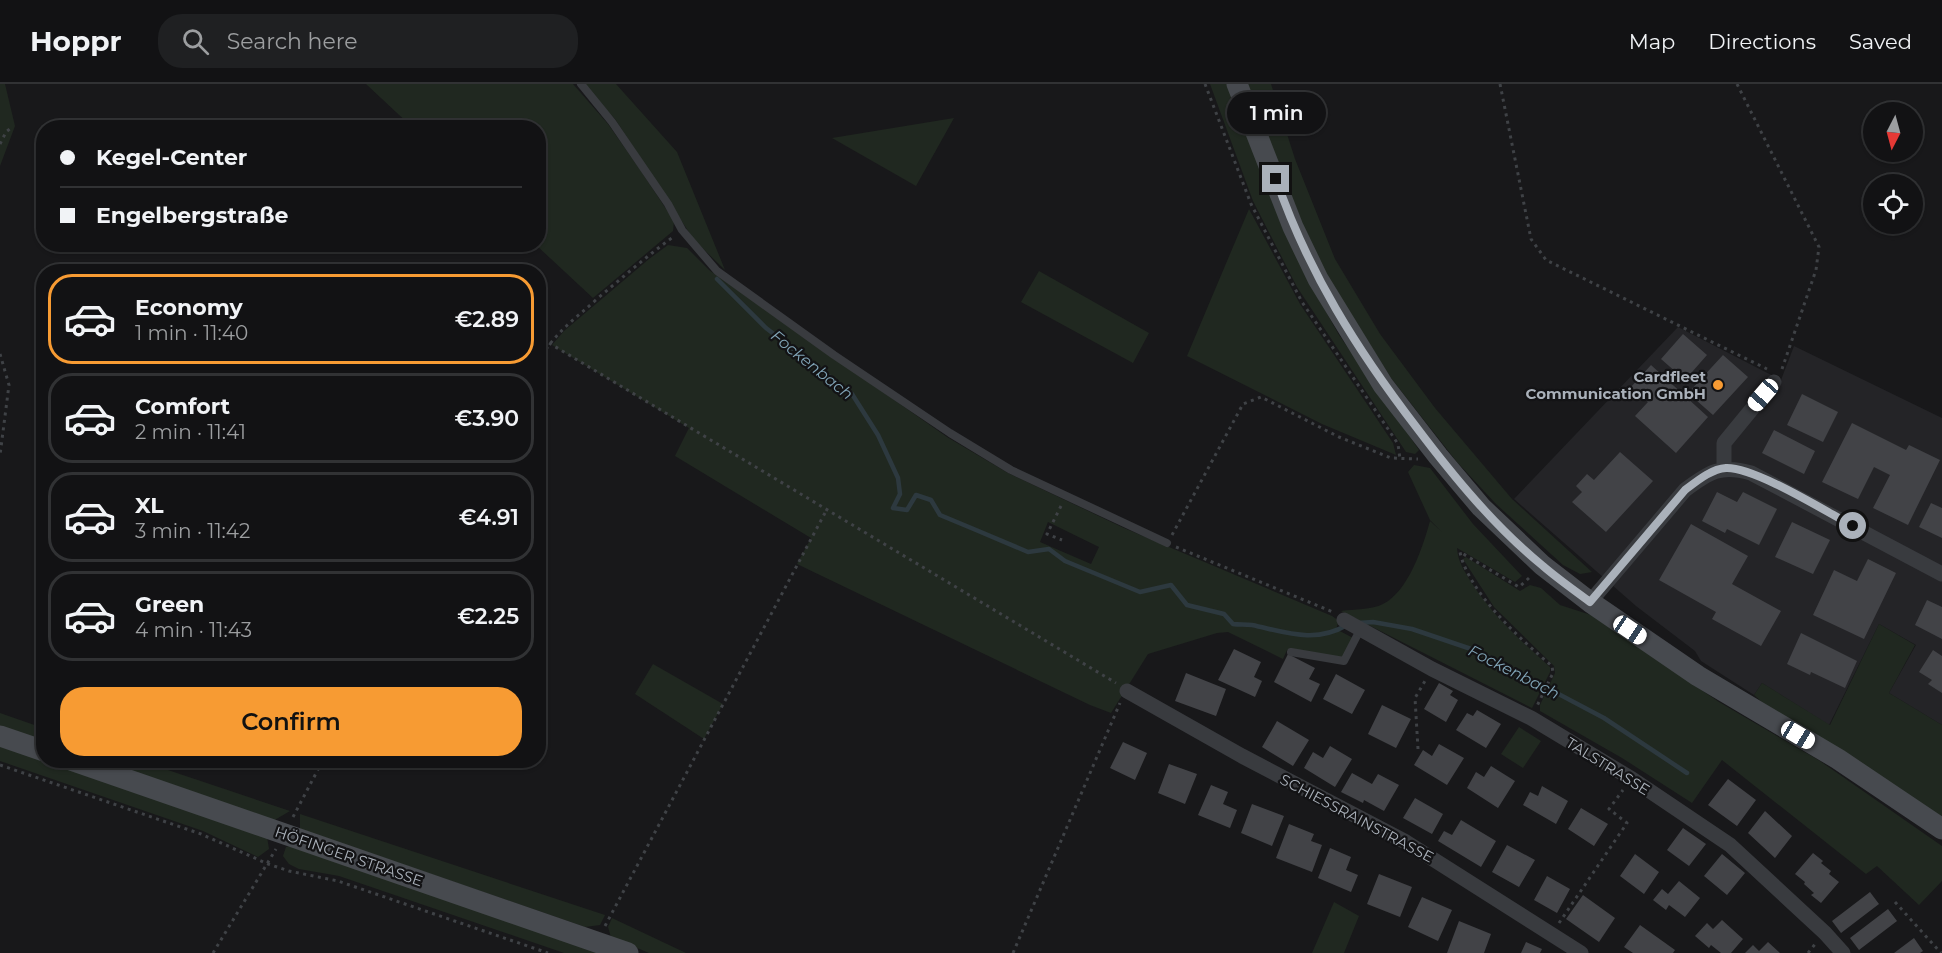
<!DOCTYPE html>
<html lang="en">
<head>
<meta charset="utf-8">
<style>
	:root { --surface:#121214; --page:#1f2022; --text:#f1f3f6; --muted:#9c9ea0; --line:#313234; --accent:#f79b33 }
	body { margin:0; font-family:Montserrat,sans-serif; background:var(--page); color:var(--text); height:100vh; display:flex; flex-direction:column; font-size:22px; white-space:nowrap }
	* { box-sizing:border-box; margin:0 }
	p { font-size:20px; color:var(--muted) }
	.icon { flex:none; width:33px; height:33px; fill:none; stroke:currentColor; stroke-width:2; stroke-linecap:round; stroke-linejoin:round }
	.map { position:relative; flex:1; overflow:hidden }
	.details { position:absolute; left:36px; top:180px; width:510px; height:504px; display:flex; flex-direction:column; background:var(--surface); border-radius:24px; box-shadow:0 2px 4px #0004,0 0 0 2px var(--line) }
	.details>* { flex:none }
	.guide { position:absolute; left:36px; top:36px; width:510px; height:132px; border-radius:24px; box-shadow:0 2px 4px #0004,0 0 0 2px var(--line); display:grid; align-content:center; height:132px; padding:0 24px; background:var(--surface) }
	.needle { width:39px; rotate:186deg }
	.tools { position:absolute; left:1863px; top:18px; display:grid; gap:12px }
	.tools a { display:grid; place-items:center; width:60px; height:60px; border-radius:50%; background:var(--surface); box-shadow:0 2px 4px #0004,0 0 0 2px var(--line); font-size:30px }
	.end { position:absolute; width:27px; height:27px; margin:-14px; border:8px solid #aab1ba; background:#111; box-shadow:0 0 0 3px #111 }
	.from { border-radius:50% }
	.bubble { position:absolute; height:42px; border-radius:21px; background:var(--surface); box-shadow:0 2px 4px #0004,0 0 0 2px var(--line); font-size:20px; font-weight:600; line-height:42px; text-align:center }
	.car { position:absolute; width:18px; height:36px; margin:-18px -9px; border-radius:8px; box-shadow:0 0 4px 2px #0007; background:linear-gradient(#fff 24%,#345 0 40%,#fff 0 76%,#345 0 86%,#fff 0) }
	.guide b { display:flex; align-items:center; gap:21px; height:57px; font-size:22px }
	.guide b+b { border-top:2px solid var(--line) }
	.guide i { width:15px; height:15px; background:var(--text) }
	ul { padding:10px 0 0; list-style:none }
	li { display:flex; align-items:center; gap:18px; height:90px; margin:0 12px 9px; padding:0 12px; border:3px solid var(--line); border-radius:24px }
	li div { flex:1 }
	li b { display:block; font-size:22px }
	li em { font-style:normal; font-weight:600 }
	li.current { border-color:var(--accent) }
	li>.icon { width:54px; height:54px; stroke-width:1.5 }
	.action { display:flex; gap:12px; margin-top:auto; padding:12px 24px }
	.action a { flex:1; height:69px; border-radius:24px; background:var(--accent); color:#111; font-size:24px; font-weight:600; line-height:69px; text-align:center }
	header { display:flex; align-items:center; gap:36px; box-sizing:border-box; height:84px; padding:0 30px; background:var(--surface); border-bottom:2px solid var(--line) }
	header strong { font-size:28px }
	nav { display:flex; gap:33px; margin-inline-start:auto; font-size:21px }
	.search { width:420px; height:54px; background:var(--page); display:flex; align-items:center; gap:15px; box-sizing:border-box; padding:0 21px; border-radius:24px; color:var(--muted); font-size:22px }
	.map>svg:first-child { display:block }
	.built { fill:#242427 }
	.green { fill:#202820; fill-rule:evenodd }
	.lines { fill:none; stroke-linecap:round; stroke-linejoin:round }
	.stream { stroke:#2d393f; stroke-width:4.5 }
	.building { fill:#424347 }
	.path { stroke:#3f4246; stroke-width:3; stroke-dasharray:3 4.5; stroke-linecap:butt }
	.lane { stroke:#393b3f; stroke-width:8 }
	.street { stroke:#393b3f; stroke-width:15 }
	.secondary { stroke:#474a4f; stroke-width:21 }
	.route { stroke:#aab1ba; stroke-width:8 }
	.poi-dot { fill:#f79b33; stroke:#131315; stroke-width:2 }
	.labels { text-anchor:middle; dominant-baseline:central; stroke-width:4.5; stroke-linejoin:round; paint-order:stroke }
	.poi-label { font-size:15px; font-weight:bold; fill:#aab1ba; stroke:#131315; text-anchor:end }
	.street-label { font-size:15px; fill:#aab1ba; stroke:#131315 }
	.water-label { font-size:16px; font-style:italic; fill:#80a4b6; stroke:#131315 }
</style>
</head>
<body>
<header>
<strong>Hoppr</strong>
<div class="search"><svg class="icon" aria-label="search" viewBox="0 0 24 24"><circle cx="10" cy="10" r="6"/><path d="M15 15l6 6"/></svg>Search here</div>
<nav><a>Map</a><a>Directions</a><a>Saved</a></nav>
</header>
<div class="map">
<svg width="1942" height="869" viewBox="0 0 1942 869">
	<rect width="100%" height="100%" fill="#18181a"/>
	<path class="built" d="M1678,243L1781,296L1794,262L1942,334V641L1889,609L1916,561L1879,540L1829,641L1762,599L1754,611L1701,577L1695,567L1636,522L1514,415Z"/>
	<path class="green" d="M0,0H5L15,42L0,82Z
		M366,0H573L608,40L639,84L674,137L673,147L593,214L536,161L538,160V44L412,43Z
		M582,0H616L677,68L725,186L694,156L615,35Z
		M1210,0H1229L1308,196L1339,251L1419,366L1415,370L1406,368L1297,203L1253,117Z
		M1247,0H1271L1295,75L1335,175L1380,250L1435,324L1512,415L1592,488L1580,490L1563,481L1496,420L1457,378L1391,294L1317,176Z
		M954,34L916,102L832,54Z
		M1249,125L1300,220L1393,359L1396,371L1322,340L1187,272Z
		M668,161L687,164L709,186L749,214L947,353L1008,389L1124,444L1332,532L1339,537L1336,545L1355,555L1343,575L1287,566L1283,575L1228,548L1217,549L1148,570L1111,629L1090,621L797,480L811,454L675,372L689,344L552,261L564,247L649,175ZM1048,438L1099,463L1091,480L1040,458Z
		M1039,187L1149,249L1133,279L1021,218Z
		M1414,381L1430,384L1473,440L1522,492L1515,498L1457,464C1458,478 1464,486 1471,498C1493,532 1520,556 1550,583V588L1532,624L1341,527C1354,525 1372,526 1383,520C1408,508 1423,463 1430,437L1442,448L1430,436L1408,388Z
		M1466,473L1520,507L1530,501L1541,504L1560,521L1591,531L1719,618L1820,677L1942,762V797L1919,821L1877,782L1866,790L1722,676L1692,719L1622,674L1540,627V621L1555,589L1554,582L1494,523L1463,475Z
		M1879,540L1915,561L1889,609L1942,641V736L1763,619L1754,611L1762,599L1830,641Z
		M653,580L723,620L704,655L635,610Z
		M0,629L43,644V657L0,642Z
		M1519,643L1541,657L1523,684L1501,670Z
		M0,660L267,753L269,765L258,773L203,747L0,677Z
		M99,677H141L290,727L273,737Z
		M300,730L605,831L600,841L585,843L300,745Z
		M293,761L606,869H564L339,792L299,785L289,780L283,772L286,763Z
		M1334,818L1359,832L1344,869H1312Z
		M612,834L686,869H649L611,853L608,843Z"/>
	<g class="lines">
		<path class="stream" d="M717,195L766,244L852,310L878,351L898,394L900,410L893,424L907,426L916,411L931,416L940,431L976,446L1028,468L1049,465L1065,477L1140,508L1171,501L1187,521L1224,530L1233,540C1239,541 1246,540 1252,541C1285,548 1315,560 1347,541
			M1358,539L1373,538L1412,545L1477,567L1604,634L1687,689"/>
	</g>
	<path class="building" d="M1683,250L1707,271L1685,296L1661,275Z
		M1723,271L1748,293L1713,331L1688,309Z
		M1651,281L1708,333L1676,369L1635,332L1648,318L1631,303Z
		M1802,310L1838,328L1823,358L1787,341Z
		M1852,339L1906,366L1909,361L1940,376L1908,441L1873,424L1890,391L1874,383L1858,415L1822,398Z
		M1774,346L1815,367L1804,390L1762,369Z
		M1620,368L1653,397L1606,448L1572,418L1582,408L1576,402L1587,390L1594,396Z
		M1717,408L1737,418L1743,408L1777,425L1759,461L1727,445L1725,449L1702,437Z
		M1931,419L1942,424V454L1919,443Z
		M1792,438L1830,456L1813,490L1775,473Z
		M1691,440L1748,472L1732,500L1781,527L1761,562L1712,535L1716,528L1659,496Z
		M1868,475L1896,489L1864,555L1813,531L1834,486L1857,497Z
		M1927,516L1942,523V555L1915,541Z
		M1801,549L1857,577L1845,604L1811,588L1810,591L1787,580Z
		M1234,565L1261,578L1254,593L1262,597L1255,613L1218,596Z
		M1933,566L1942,572V609L1928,600L1932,596L1919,588Z
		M1288,570L1315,584L1309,595L1320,600L1311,618L1274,598Z
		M1186,589L1226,605L1216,632L1175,617Z
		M1336,590L1365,606L1352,630L1323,615Z
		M1439,599L1453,607L1450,611L1458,616L1446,638L1424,625Z
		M1382,621L1411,635L1396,664L1368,650Z
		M1477,626L1501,640L1486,664L1456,646L1467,629L1473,632Z
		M1277,637L1309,656L1293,682L1262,663Z
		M1123,658L1147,669L1135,696L1110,684Z
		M1439,660L1464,674L1447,701L1414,681L1423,666L1432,672Z
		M1330,662L1352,675L1335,703L1304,684L1313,668L1323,674Z
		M1169,680L1197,690L1185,720L1158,709Z
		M1491,682L1515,697L1498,724L1467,704L1476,688L1484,693Z
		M1352,689L1372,700L1378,690L1399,701L1384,727L1364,716L1363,719L1341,708Z
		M1728,695L1756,716L1737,742L1708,721Z
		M1211,701L1228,708L1223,720L1237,726L1230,744L1198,731Z
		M1542,702L1568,717L1556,740L1523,721L1530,708L1538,712Z
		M1415,714L1443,730L1432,750L1403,734Z
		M1252,720L1284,732L1272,762L1241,749Z
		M1581,724L1608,740L1594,762L1568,745Z
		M1765,727L1792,752L1775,774L1748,749Z
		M1461,736L1496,757L1481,783L1438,757L1444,747L1452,751Z
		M1289,740L1314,750L1311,757L1322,761L1312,788L1276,774Z
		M1683,744L1706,760L1689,782L1667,766Z
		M1507,761L1535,776L1519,803L1492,788Z
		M1330,764L1351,773L1346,786L1358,791L1351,808L1318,794Z
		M1813,769L1823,777L1821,779L1831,787L1829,790L1839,798L1821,819L1811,811L1814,809L1804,800L1805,798L1795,790Z
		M1635,770L1659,788L1644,810L1620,792Z
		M1722,770L1745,789L1727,811L1704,792Z
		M1379,790L1412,803L1400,833L1367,820Z
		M1547,792L1570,805L1557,829L1534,816Z
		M1679,797L1700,814L1685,833L1669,821L1666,826L1653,816L1662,805L1668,810Z
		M1870,808L1879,820L1841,849L1832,837Z
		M1583,811L1615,834L1599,858L1566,835Z
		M1422,813L1452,826L1438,857L1408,843Z
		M1888,825L1897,837L1859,866L1850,854Z
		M1722,836L1743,855L1731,869H1721L1711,861L1709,864L1695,852L1707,839L1713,845Z
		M1459,837L1491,850L1484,869H1447Z
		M1640,841L1675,866L1673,869H1633L1624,863Z
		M1914,854L1923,867L1920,869H1894Z
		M1526,858L1542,865L1540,869H1521Z
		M1768,858L1780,869H1745L1753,861L1759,867Z"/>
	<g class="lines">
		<path class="path" d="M1205,0L1251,120L1302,218L1388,345L1398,360L1400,375
			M1500,0L1531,155L1546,176L1767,285
			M1737,0L1819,163L1816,186L1782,285
			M0,60L6,48L12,43
			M549,259L1116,599
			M0,270L9,301L0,371
			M538,278C554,249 574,236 598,214C623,193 647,172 673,153
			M1061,422L1047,450L1062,456
			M1172,451L1243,320L1261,313L1339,353L1391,374L1418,375
			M1176,463L1333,528
			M1529,494L1519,503L1460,468C1468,508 1521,556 1552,582L1553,589L1537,622
			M1418,665L1415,614L1425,597
			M0,681L201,750L268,780L289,787L338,797L548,869
			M293,733L323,676
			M1895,818L1941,869
			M1559,839L1627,739L1609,725L1623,706
			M605,842L826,427
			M213,869L276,765
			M1013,869L1120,619
			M1808,869L1816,859"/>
		<path class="lane" d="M581,0L612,38L668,120L682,146L717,187L834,271L950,349L1011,386L1167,459
			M1291,568L1344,577L1360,546"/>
		<path class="street" d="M1724,384V359L1774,298
			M1590,518L1685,406C1709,388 1721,380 1751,389L1942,490
			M1344,536L1432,585L1531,634L1632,695L1730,761L1825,849L1843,869
			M1127,607L1242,672L1406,758L1581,869"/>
		<path class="secondary" d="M1237,0L1293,143L1318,195L1383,301L1438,372L1481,423L1542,481L1590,518L1698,592L1838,675L1942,745
			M0,652L44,667
			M71,676L628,869"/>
	</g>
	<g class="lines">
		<path class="route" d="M1276,95C1308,188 1357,266 1417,344C1454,393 1495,443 1543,482C1558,495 1574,506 1590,518L1685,406C1697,397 1711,385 1726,384C1755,383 1825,427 1853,442"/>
	</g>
	<circle class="poi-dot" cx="1718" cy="301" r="6"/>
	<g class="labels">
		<g class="poi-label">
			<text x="1706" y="292">Cardfleet<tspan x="1706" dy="17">Communication GmbH</tspan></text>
		</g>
		<g class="street-label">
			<text transform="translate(1608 682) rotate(32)">TALSTRASSE</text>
			<text transform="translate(1357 734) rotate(28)">SCHIESSRAINSTRASSE</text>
			<text transform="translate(349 772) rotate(19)">HÖFINGER STRASSE</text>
		</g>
		<g class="water-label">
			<text transform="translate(812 281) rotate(39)">Fockenbach</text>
			<text transform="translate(1514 588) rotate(27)">Fockenbach</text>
		</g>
	</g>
</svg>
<div class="tools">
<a><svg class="needle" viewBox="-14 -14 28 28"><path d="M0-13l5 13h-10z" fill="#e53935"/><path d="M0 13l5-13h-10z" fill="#9c9ea0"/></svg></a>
<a><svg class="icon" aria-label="locate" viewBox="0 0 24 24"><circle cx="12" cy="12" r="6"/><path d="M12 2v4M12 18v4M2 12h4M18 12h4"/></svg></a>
</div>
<i class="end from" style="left:1853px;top:442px"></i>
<i class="end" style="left:1276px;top:95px"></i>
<div class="bubble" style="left:1227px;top:8px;width:99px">1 min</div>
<i class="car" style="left:1763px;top:311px;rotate:221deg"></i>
<i class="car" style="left:1630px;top:546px;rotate:124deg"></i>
<i class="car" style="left:1798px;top:651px;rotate:121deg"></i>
<div class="guide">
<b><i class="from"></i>Kegel-Center</b>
<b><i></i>Engelbergstraße</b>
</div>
<section class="details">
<ul>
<li class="current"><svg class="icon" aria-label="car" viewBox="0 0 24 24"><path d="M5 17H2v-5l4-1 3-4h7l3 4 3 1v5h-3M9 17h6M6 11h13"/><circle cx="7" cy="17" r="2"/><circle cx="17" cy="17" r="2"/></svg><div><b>Economy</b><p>1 min · 11:40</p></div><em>€2.89</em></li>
<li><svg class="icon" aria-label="car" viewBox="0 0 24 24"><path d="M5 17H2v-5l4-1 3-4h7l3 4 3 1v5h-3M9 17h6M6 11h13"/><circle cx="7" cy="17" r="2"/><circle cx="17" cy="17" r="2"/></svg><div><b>Comfort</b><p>2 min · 11:41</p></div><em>€3.90</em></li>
<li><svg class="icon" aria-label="car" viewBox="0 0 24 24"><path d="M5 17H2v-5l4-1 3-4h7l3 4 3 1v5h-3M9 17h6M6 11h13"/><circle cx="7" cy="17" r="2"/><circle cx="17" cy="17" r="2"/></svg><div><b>XL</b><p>3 min · 11:42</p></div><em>€4.91</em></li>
<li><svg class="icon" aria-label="car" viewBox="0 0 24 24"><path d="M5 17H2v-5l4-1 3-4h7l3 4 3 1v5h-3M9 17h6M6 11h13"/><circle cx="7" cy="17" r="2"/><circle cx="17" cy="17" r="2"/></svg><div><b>Green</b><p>4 min · 11:43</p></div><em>€2.25</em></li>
</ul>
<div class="action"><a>Confirm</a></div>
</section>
</div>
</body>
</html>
